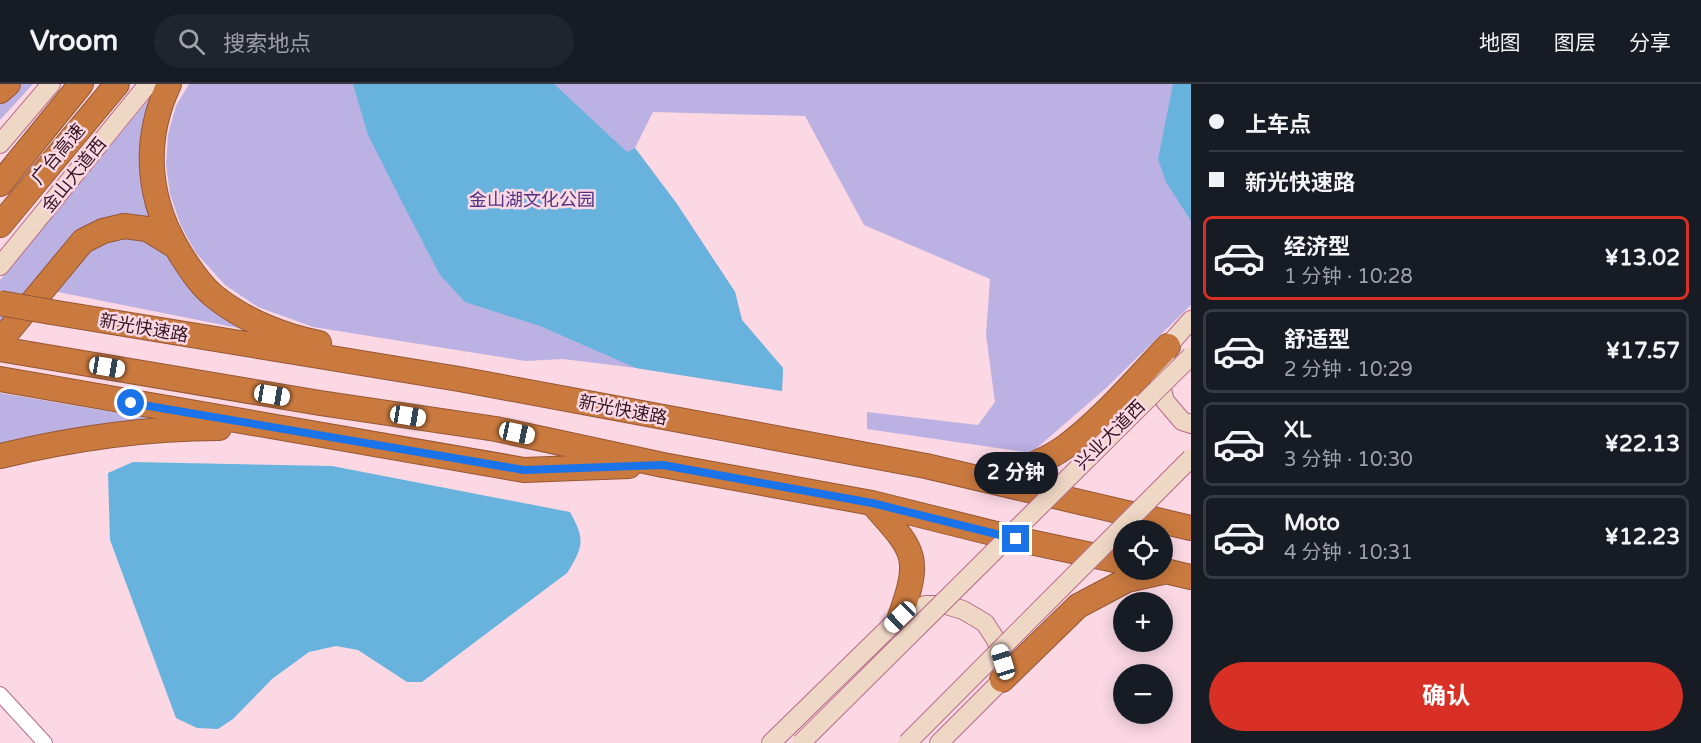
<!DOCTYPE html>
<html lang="zh">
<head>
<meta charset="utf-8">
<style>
	:root { --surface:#171b24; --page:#20242c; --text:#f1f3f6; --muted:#9ea1a6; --line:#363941; --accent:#d93025 }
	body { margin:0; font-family:"Varela Round","Noto Sans SC",sans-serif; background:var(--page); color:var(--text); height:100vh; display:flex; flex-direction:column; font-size:22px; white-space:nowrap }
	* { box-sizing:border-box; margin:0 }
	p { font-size:20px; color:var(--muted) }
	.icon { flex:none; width:33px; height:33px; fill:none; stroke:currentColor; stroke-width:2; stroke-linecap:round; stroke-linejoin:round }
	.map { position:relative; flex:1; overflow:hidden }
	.details { display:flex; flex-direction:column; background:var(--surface); width:510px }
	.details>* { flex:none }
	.guide { display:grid; align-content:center; height:132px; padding:0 18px; background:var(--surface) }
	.fabs { position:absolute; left:1113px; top:436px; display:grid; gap:12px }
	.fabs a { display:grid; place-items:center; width:60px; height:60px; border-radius:50%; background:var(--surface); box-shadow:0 3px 15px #0003; font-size:30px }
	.end { position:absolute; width:27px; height:27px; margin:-14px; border:8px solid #1a73e8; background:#fff; box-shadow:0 0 0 3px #fff }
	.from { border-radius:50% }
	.bubble { position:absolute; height:42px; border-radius:21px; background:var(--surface); box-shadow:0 3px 15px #0003; font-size:20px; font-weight:700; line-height:42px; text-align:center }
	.car { position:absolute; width:18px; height:36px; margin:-18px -9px; border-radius:8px; box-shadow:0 0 4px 2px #0007; background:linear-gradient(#fff 24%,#345 0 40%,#fff 0 76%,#345 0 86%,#fff 0) }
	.guide b { display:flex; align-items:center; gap:21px; height:57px; font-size:22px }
	.guide b+b { border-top:2px solid var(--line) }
	.guide i { width:15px; height:15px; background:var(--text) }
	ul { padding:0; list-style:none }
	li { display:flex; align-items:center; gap:18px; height:84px; margin:0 12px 9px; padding:0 6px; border:3px solid var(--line); border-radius:9px }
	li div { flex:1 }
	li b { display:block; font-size:22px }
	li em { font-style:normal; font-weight:700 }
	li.current { border-color:var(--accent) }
	li>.icon { width:54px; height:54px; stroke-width:1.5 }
	.primary-button { display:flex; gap:12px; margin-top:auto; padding:12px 18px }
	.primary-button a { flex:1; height:69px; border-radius:36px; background:var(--accent); color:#fff; font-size:24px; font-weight:700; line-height:69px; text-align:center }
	header { display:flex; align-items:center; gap:36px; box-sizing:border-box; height:84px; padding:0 30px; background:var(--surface); border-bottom:2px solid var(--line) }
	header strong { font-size:28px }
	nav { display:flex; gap:33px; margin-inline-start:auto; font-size:21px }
	.search { width:420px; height:54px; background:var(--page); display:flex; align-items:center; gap:15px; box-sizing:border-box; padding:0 21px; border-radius:33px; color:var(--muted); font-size:22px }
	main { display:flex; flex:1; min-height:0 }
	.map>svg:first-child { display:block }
	.green { fill:#bcb1e3 }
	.water { fill:#68b3dd }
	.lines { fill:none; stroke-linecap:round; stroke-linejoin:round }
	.street-casing { stroke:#b76a89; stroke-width:16 }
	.secondary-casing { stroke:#b76a89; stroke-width:20 }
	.highway-casing { stroke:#965735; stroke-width:26 }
	.street { stroke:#fff; stroke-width:14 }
	.secondary { stroke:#efd7c5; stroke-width:18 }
	.highway { stroke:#ca7a3f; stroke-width:24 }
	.secondary-bridge-casing { stroke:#b76a89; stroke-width:20; stroke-linecap:butt }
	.highway-bridge-casing { stroke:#965735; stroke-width:26; stroke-linecap:butt }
	.secondary-bridge { stroke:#efd7c5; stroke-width:18 }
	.highway-bridge { stroke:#ca7a3f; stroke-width:24 }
	.route { stroke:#1a73e8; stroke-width:8 }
	.labels { text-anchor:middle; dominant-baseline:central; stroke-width:5; stroke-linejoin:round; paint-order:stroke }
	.street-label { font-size:18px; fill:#341522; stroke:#fbd8e4 }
	.park-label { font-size:18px; fill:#4e3583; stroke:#fbd8e4 }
</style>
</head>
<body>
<header>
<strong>Vroom</strong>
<div class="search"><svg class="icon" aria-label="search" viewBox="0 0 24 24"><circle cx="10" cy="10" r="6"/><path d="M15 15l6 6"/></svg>搜索地点</div>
<nav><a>地图</a><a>图层</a><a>分享</a></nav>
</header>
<main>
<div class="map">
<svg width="1191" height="659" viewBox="0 0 1191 659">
	<rect width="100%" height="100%" fill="#fbd8e4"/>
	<path class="green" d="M15,0H33L0,36V12Z
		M189,0H1191V221L1105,305L1031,369L867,345V328L978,341L995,318L986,251L990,195L864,141L805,32L653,28L635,64L677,120L735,208L742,236L783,284L782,307L636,284L563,275L526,277L313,243L258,223L225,201L196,169L181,142L170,110L166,81L168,50L176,22Z
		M159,3L158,145L112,137L0,249V196Z
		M146,151L171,169L243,245L48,206L97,155Z
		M0,309L178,339L0,364Z"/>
	<path class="water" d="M353,0H554L627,68L635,64L677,120L735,208L742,236L783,284L782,307L636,284L540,242L465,218L440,191L404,122L368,51Z
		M1173,0H1191V137L1166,98L1158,75Z
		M133,378L332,382L570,428C585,455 584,462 567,489L422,598H407L358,566L336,562L309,568L272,595L233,635L218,645L197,644L176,634L110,456L108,389Z"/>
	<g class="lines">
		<defs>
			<path id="street" d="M0,610L45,659"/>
			<path id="secondary" d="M0,60L51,0
				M0,182L148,0
				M1191,236L1168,262L1159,295L1165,317L1182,337L1191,340
				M771,659L900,533L925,521H946L963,526L985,539L996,556L1003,578L1002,596L939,659"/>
			<path id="highway" d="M169,0C141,60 148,120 183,174C192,188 202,203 215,213C244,236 282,252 319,259
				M0,7L8,0
				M0,100L81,0
				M0,141L117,0
				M51,228L459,295L926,382L1191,444
				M0,257L83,157L103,147L124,142L147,145L175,162
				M0,265L320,319L496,345L663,381L872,419L1016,455L1124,478
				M0,295L524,386L629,382
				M0,372C71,355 146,344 219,344
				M989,397C1015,387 1043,379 1065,363C1103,335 1135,296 1168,262
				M872,419C913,466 923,470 900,533
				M1161,486L1191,493
				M1002,596L1078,522L1127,496L1167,487"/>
		</defs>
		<use href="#street" class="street-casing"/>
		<use href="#secondary" class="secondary-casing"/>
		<use href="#highway" class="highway-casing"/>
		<use href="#street" class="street"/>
		<use href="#secondary" class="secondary"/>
		<use href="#highway" class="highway"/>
		<defs>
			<path id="secondary-bridge" d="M801,659L1191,272
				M907,659L1191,374"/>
			<path id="highway-bridge" d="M0,219L51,228"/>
		</defs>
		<use href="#secondary-bridge" class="secondary-bridge-casing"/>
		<use href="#highway-bridge" class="highway-bridge-casing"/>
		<use href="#secondary-bridge" class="secondary-bridge"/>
		<use href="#highway-bridge" class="highway-bridge"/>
	</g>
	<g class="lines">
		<path class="route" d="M131,319L524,386L663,381L872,419L1016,455"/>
	</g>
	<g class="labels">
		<g class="street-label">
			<text transform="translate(58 70) rotate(-50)">广台高速</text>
			<text transform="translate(74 91) rotate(-51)">金山大道西</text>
			<text transform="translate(144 244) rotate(10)">新光快速路</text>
			<text transform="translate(623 326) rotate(11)">新光快速路</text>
			<text transform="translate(1110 351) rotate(-45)">兴业大道西</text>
		</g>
		<g class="park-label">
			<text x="532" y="116">金山湖文化公园</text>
		</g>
	</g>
</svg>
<div class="fabs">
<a><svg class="icon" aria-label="locate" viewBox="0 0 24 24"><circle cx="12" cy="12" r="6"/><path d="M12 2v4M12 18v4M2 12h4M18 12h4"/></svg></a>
<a>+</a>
<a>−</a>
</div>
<i class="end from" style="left:131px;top:319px"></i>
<i class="end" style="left:1016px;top:455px"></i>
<div class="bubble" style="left:974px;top:368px;width:84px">2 分钟</div>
<i class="car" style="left:107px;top:283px;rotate:99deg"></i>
<i class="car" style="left:272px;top:311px;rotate:100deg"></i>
<i class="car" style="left:408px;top:332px;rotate:99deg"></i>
<i class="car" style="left:517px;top:349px;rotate:102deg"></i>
<i class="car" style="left:900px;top:533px;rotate:226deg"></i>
<i class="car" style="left:1003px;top:578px;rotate:343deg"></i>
</div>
<section class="details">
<div class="guide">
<b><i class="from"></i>上车点</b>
<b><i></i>新光快速路</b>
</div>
<ul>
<li class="current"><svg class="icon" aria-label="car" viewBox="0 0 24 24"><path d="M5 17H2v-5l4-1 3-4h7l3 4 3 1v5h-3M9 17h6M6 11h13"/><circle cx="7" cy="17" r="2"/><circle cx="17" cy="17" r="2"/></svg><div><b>经济型</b><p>1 分钟 · 10:28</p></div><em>¥13.02</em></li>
<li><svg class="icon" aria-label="car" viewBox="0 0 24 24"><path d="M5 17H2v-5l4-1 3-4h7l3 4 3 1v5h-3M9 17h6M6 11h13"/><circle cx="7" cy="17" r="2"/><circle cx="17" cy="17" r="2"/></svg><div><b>舒适型</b><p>2 分钟 · 10:29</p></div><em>¥17.57</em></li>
<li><svg class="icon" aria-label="car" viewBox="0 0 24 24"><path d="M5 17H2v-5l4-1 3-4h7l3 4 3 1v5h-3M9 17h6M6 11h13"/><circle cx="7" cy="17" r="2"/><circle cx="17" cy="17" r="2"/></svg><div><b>XL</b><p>3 分钟 · 10:30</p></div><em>¥22.13</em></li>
<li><svg class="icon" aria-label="car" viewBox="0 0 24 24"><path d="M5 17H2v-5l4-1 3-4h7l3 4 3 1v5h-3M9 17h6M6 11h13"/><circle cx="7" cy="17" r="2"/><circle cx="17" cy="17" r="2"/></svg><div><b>Moto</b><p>4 分钟 · 10:31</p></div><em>¥12.23</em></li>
</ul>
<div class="primary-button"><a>确认</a></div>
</section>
</main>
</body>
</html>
